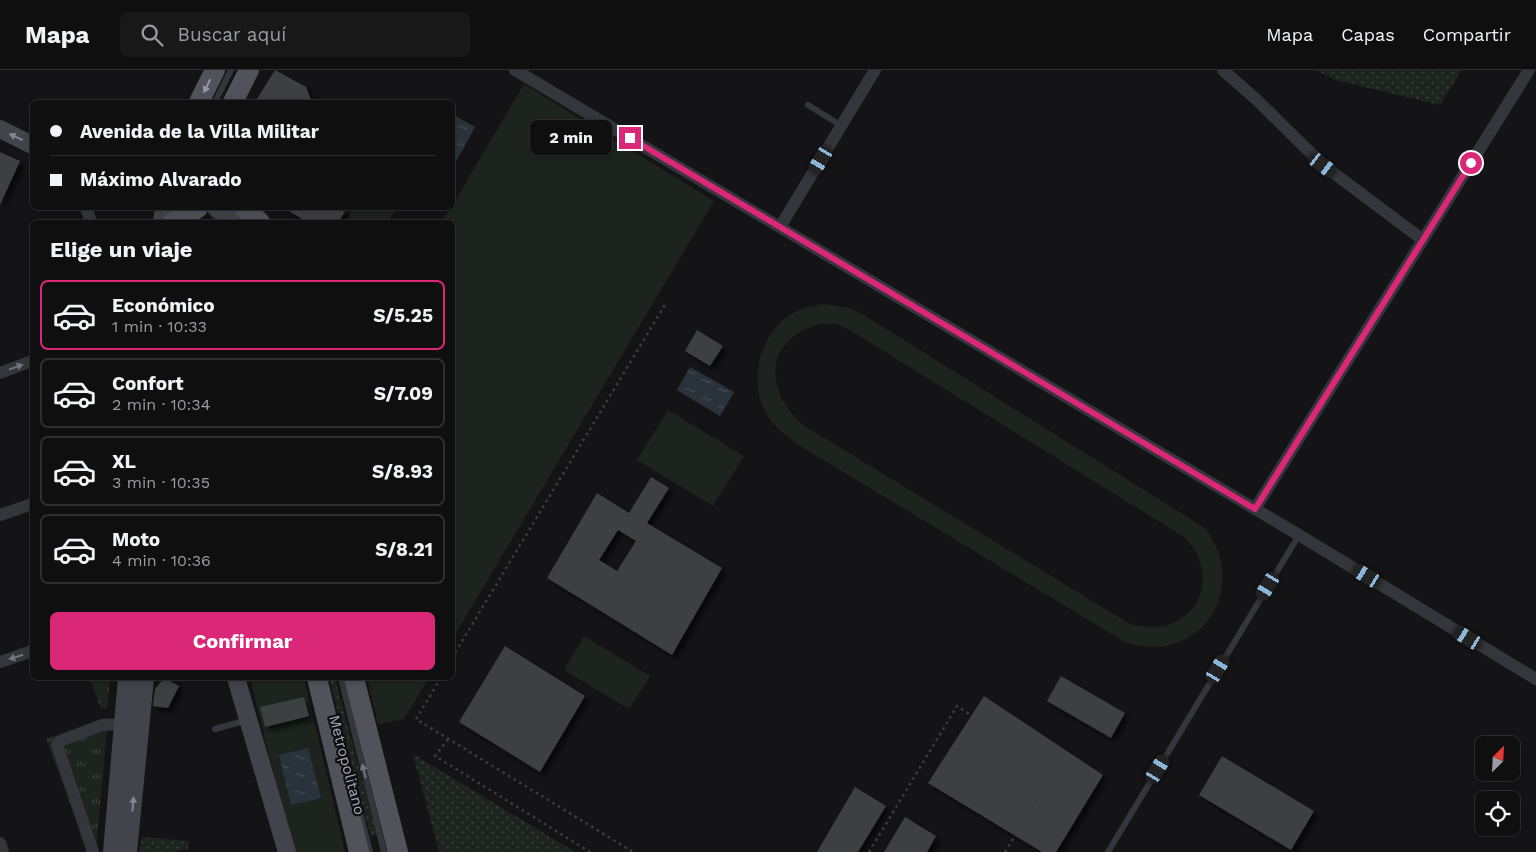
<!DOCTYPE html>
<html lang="es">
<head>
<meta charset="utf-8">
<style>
	:root { --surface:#0f0f10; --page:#181819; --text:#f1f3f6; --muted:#9b9c9f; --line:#2f2f30; --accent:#db2777 }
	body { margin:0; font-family:"Work Sans",sans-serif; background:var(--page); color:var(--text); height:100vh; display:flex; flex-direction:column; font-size:19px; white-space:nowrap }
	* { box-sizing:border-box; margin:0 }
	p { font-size:16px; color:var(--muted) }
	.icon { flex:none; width:28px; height:28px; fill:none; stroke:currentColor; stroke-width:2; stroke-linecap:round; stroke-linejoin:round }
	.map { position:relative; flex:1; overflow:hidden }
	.drawer { position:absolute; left:30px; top:150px; width:425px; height:460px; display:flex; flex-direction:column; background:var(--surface); border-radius:8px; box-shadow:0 2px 8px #0003,0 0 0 1px var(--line) }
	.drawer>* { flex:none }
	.hud { position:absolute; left:30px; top:30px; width:425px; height:110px; border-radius:8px; box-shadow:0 2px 8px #0003,0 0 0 1px var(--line); display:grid; align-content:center; height:110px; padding:0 20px; background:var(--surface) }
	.needle { width:32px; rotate:24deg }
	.controls { position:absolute; left:1475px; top:666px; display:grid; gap:10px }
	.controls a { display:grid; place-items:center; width:45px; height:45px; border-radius:8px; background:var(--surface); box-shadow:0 2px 8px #0003,0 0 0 1px var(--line); font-size:25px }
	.end { position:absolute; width:22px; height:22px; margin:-11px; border:6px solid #db2777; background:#fff; box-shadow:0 0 0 2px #fff }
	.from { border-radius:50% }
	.bubble { position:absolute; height:35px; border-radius:8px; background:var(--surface); box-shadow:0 2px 8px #0003,0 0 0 1px var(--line); font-size:16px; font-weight:700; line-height:35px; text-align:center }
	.car { position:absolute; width:15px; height:30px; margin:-15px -8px; border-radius:6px; box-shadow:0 0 4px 1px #0007; background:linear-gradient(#222 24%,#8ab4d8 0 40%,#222 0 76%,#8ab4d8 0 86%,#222 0) }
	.hud b { display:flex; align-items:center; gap:18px; height:48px; font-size:19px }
	.hud b+b { border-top:1px solid var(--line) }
	.hud i { width:12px; height:12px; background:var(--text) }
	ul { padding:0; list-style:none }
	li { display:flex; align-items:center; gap:15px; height:70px; margin:0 10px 8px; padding:0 10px; border:2px solid var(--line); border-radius:8px }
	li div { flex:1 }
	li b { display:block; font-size:19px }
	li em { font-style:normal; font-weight:700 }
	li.on { border-color:var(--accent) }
	li>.icon { width:45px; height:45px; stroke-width:1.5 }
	h2 { padding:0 20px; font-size:22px; line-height:60px }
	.primary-button { display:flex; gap:10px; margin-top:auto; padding:10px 20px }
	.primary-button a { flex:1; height:58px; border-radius:8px; background:var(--accent); color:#fff; font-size:20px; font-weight:700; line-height:58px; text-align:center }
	header { display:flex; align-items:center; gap:30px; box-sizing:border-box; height:70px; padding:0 25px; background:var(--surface); border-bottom:1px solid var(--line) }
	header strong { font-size:24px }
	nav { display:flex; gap:28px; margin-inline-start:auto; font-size:18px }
	.search { width:350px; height:45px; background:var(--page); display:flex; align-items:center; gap:12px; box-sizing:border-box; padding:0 18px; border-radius:8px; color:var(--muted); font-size:19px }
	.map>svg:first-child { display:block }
	.grass { fill:url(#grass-dots) }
	.park { fill:url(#park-tufts) }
	.pitch { fill:#1c241d; fill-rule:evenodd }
	.water { fill:url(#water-ripples) }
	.building { fill:#3e3f43; fill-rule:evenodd; filter:url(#shadow) }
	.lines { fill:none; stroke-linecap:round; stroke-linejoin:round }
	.path { stroke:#3b3d42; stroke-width:2.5; stroke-dasharray:2.5 4; stroke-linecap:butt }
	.lane { stroke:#35363b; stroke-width:6 }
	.street { stroke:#35363b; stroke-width:12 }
	.secondary { stroke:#43444b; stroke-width:18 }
	.primary { stroke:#51525a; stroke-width:20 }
	.oneway { fill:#9498a4 }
	.oneway2 { fill:#838691 }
	.oneway3 { fill:#73767f }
	.route { stroke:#db2777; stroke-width:6 }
	.labels { text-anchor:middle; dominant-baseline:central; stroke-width:4.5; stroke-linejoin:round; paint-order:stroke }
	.street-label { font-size:15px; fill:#a5aab7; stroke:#0f0f11 }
</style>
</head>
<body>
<header>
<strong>Mapa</strong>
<div class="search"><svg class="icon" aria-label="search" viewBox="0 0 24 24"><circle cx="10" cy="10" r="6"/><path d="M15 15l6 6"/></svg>Buscar aquí</div>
<nav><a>Mapa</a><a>Capas</a><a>Compartir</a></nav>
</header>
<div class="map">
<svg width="1536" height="782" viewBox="0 0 1536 782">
	<defs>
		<pattern id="grass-dots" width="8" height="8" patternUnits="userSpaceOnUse" patternTransform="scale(1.25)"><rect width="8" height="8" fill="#1c241d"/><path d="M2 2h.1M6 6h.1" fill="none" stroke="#3a413c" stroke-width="1.8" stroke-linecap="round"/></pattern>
		<pattern id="park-tufts" width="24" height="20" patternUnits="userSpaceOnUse" patternTransform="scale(1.25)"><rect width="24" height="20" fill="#1c241d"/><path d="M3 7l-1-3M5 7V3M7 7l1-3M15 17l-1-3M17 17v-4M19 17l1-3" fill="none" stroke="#3a413c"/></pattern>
		<pattern id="water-ripples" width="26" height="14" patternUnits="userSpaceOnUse" patternTransform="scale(1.25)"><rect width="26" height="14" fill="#2a323b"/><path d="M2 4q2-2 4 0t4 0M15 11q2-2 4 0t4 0" fill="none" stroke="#464d55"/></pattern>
		<filter id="shadow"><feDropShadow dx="4.5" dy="4.5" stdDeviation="2.5" flood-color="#0009"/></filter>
	</defs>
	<rect width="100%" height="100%" fill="#141416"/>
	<path class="grass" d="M1316,0H1462L1440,35L1336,10Z
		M329,608H335L377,765L371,767Z
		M413,684L575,782H439Z
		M141,767L189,771L188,779L172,782H139Z"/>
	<path class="park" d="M90,608H110L107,639L100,637Z
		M108,647L96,782H88L46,669Z"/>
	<path class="pitch" d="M524,14L714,131L453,568L452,152H441L450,138H452L453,134Z
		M354,138H388L395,141L388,152H345Z
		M822,234L850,238L864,245L1205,458C1251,519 1199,598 1125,572L800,376C790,368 779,361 771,351C749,323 755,276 781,252C792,241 807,237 822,234ZM819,254H836L848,259L1184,467C1213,496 1209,540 1168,555C1156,559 1143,557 1130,554L803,355C764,321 764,270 819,254Z
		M668,340L744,386L713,436L637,390Z
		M584,566L650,606L629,639L564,600Z
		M250,608H304L345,782H296L285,750Z
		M367,608H429L404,649L378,654Z"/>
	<path class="water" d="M454,45L475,57L453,97L452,48Z
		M690,297L734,322L720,346L677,320Z
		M308,678L321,728L291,735L279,685Z"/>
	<path class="building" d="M275,0L306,17L312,32H255Z
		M0,82L20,91L0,135Z
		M284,138H338L345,142L338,152H307Z
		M697,260L723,276L710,296L685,281Z
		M651,407L669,418L647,453L722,498L672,585L547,508L597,423L629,443ZM618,460L636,471L617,501L599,490Z
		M505,576L585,626L540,702L459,652Z
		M1061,606L1125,643L1111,668L1047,631Z
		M164,608L179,616L168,638L153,636L155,619Z
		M984,626L1103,705L1056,782H1042L928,713Z
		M304,627L309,646L265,657L260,637Z
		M1222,686L1314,741L1291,780L1199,725Z
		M855,717L886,736L858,782H817Z
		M905,747L936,766L927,782H884Z"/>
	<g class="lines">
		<path class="path" d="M452,588L666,233
			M441,608L416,649L633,782
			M448,669L435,686L590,782
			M869,782L957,636L972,646
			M1005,782L1057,697"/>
		<path class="lane" d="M215,32L231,0
			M808,35L842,56
			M211,141L220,152
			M341,608L384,782
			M238,610L250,608
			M215,659L248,650
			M352,710L370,782
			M1108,782L1299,465"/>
		<path class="street" d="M515,0L1299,465L1536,609
			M1223,0L1259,32L1323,95L1423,170
			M86,138L91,152
			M780,157L875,0
			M0,303L32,291
			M1255,439L1529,0
			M0,445L32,434
			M0,592L32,581
			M0,773L3,782
			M93,782L57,675L60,671L102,655L124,654"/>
		<path class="secondary" d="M0,59L32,75
			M216,138L251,152
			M162,152L164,138
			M236,608L287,782
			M112,782L127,608
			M128,782L145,608"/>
		<path class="primary" d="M199,32L215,0
			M233,32L249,0
			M244,138L260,152
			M173,152L198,138
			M317,608L359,782
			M354,608L398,782"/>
	</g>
	<defs><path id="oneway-solid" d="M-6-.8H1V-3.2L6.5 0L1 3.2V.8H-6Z" transform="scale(1.25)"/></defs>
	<use class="oneway" href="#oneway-solid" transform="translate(207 16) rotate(116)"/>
	<g class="oneway2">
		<use href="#oneway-solid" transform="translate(16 67) rotate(-155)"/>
		<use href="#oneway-solid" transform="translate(133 734) rotate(-85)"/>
	</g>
	<g class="oneway3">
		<use href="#oneway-solid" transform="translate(16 297) rotate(-20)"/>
		<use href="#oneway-solid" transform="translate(16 587) rotate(162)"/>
		<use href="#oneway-solid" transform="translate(364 701) rotate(-104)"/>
	</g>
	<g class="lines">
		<path class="route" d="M630,68L1255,439L1471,93"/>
	</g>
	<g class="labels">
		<g class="street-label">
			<text transform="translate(347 695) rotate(75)">Metropolitano</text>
		</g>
	</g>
</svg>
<div class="controls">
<a><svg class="needle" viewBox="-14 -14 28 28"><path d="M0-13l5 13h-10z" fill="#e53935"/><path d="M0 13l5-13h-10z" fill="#9b9c9f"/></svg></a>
<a><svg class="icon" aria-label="locate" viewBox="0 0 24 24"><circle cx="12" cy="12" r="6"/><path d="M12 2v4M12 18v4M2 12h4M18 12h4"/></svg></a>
</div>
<i class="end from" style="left:1471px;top:93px"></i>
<i class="end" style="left:630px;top:68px"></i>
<div class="bubble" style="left:530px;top:50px;width:82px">2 min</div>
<i class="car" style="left:821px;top:90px;rotate:211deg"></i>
<i class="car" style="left:1323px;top:95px;rotate:127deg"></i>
<i class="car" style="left:1367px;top:506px;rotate:301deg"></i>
<i class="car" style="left:1268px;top:516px;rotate:211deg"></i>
<i class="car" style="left:1468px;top:568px;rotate:301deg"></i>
<i class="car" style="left:1218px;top:599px;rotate:31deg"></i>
<i class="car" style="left:1158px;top:699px;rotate:31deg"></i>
<div class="hud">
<b><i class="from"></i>Avenida de la Villa Militar</b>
<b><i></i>Máximo Alvarado</b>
</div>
<section class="drawer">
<h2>Elige un viaje</h2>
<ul>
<li class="on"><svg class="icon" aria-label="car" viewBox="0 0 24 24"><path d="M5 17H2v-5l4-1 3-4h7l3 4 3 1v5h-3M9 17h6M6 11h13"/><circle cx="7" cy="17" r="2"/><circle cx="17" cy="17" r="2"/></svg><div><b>Económico</b><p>1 min · 10:33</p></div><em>S/5.25</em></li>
<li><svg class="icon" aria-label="car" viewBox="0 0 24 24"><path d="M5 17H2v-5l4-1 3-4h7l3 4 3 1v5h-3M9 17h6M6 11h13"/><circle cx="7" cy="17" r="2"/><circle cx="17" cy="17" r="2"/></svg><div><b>Confort</b><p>2 min · 10:34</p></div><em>S/7.09</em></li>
<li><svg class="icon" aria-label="car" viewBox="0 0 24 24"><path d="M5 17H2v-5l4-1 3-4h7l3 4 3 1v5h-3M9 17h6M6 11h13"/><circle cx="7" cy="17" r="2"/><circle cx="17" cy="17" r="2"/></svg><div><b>XL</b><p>3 min · 10:35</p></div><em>S/8.93</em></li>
<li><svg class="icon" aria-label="car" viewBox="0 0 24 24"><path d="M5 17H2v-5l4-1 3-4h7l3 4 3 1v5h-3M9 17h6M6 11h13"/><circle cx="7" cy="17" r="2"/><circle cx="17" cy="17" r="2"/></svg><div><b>Moto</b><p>4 min · 10:36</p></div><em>S/8.21</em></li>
</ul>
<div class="primary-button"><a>Confirmar</a></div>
</section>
</div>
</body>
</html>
